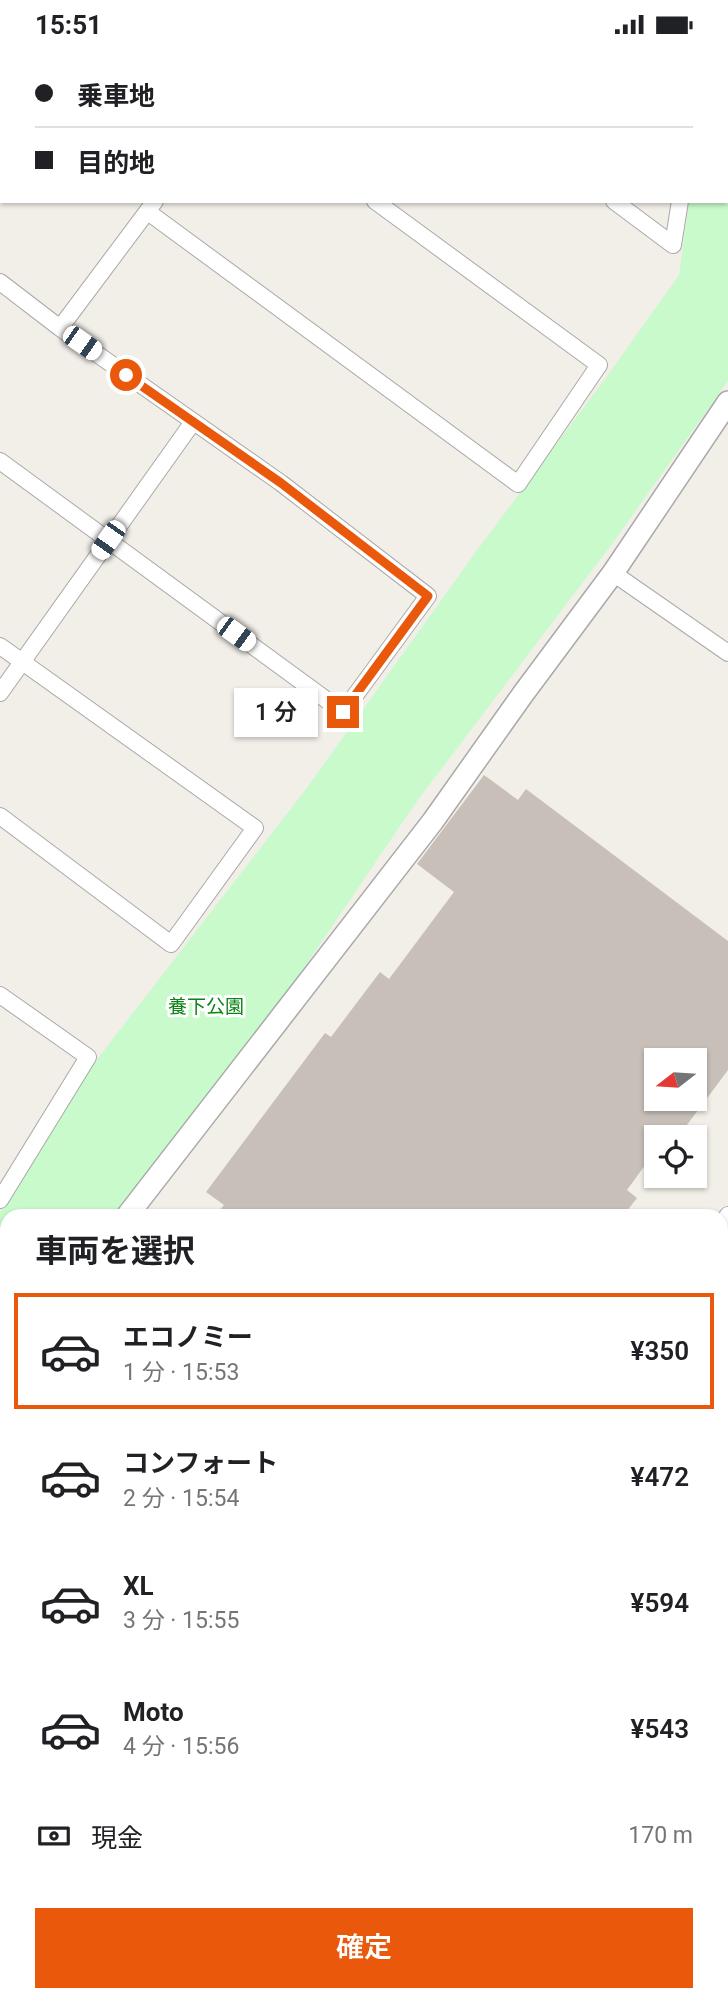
<!DOCTYPE html>
<html lang="ja">
<head>
<meta charset="utf-8">
<style>
	:root { --surface:#fff; --page:#f2f2f2; --text:#202124; --muted:#757577; --line:#e0e0e0; --accent:#ea580c }
	body { margin:0; font-family:Roboto,"Noto Sans JP",sans-serif; background:var(--page); color:var(--text); height:100vh; display:flex; flex-direction:column; font-size:26px; white-space:nowrap }
	* { box-sizing:border-box; margin:0 }
	p { font-size:23px; color:var(--muted) }
	.icon { flex:none; width:38px; height:38px; fill:none; stroke:currentColor; stroke-width:2; stroke-linecap:round; stroke-linejoin:round }
	.map { position:relative; flex:1; overflow:hidden }
	.panel { position:absolute; left:0px; top:1160px; width:728px; height:793px; display:flex; flex-direction:column; background:var(--surface); border-radius:21px 21px 0 0; box-shadow:0 2px 5px #0004 }
	.panel>* { flex:none }
	.top-card { position:absolute; left:0px; top:0px; width:728px; height:154px; box-shadow:0 2px 5px #0004; display:grid; align-content:center; height:154px; padding:0 35px; background:var(--surface) }
	.needle { width:46px; rotate:253deg }
	.buttons { position:absolute; left:644px; top:999px; display:grid; gap:14px }
	.buttons a { display:grid; place-items:center; width:63px; height:63px; border-radius:0px; background:var(--surface); box-shadow:0 2px 5px #0004; font-size:35px }
	.end { position:absolute; width:32px; height:32px; margin:-16px; border:9px solid #ea580c; background:#fff; box-shadow:0 0 0 4px #fff }
	.from { border-radius:50% }
	.bubble { position:absolute; height:49px; border-radius:0px; background:var(--surface); box-shadow:0 2px 5px #0004; font-size:23px; font-weight:600; line-height:49px; text-align:center }
	.car { position:absolute; width:21px; height:42px; margin:-21px -10px; border-radius:9px; box-shadow:0 0 5px 2px #0007; background:linear-gradient(#fff 24%,#345 0 40%,#fff 0 76%,#345 0 86%,#fff 0) }
	.top-card b { display:flex; align-items:center; gap:24px; height:66px; font-size:26px }
	.top-card b+b { border-top:2px solid var(--line) }
	.top-card i { width:18px; height:18px; background:var(--text) }
	ul { padding:0; list-style:none }
	li { display:flex; align-items:center; gap:21px; height:116px; margin:0 14px 10px; padding:0 21px; border:4px solid transparent; border-radius:0px }
	li div { flex:1 }
	li b { display:block; font-size:26px }
	li em { font-style:normal; font-weight:600 }
	li.active { border-color:var(--accent) }
	li>.icon { width:63px; height:63px; stroke-width:1.5 }
	h2 { padding:0 35px; font-size:32px; line-height:84px }
	.pay { display:flex; align-items:center; gap:18px; height:77px; padding:0 35px; font-size:26px }
	.pay p { margin-inline-start:auto }
	.cta { display:flex; gap:14px; margin-top:auto; padding:14px 35px }
	.cta a { flex:1; height:80px; border-radius:0px; background:var(--accent); color:#fff; font-size:28px; font-weight:600; line-height:80px; text-align:center }
	.status { display:flex; justify-content:space-between; align-items:center; height:49px; padding:0 35px; background:var(--surface); direction:ltr }
	.status svg { height:19px; fill:currentColor }
	.map>svg:first-child { display:block }
	.park { fill:#c8facc }
	.building { fill:#c7bfb8; fill-rule:evenodd }
	.lines { fill:none; stroke-linecap:round; stroke-linejoin:round }
	.minor-casing { stroke:#a9a9a9; stroke-width:18 }
	.tertiary-casing { stroke:#a9a9a9; stroke-width:24 }
	.minor { stroke:#fff; stroke-width:16 }
	.tertiary { stroke:#fff; stroke-width:21 }
	.rail { stroke:#707070; stroke-width:5; stroke-dasharray:14 14; stroke-linecap:butt }
	.route { stroke:#ea580c; stroke-width:9 }
	.labels { text-anchor:middle; dominant-baseline:central; stroke-width:6; stroke-linejoin:round; paint-order:stroke }
	.park-label { font-size:19px; fill:#0c8416; stroke:#fff }
</style>
</head>
<body>
<div class="status"><b>15:51</b><svg viewBox="0 0 49 12"><path d="M0 12V9h3v3zM5 12V6h3v6zM10 12V3h3v9zM15 12V0h3v12zM26 1h20v11H26zM47 4h2v5h-2z"/></svg></div>
<div class="map">
<svg width="728" height="1952" viewBox="0 0 728 1952">
	<rect width="100%" height="100%" fill="#f2efe9"/>
	<path class="park" d="M674,0H728V332L612,495L417,752L295,932L113,1167H7V1303L0,1312V1163L88,1022L306,740L478,500L613,319L679,226L689,152H726V2H676Z"/>
	<path class="building" d="M484,726L518,751L526,740L728,892V1021L678,1088H656V1101L627,1141L637,1149L623,1167H215L224,1156L206,1143L325,984L331,988L380,923L389,930L454,843L417,815ZM656,1012H695V1050H656Z"/>
	<g class="lines">
		<defs>
			<path id="minor" d="M409,0L411,2
				M652,0L654,2
				M50,2L51,0
				M262,2L263,0
				M0,71L2,69
				M614,152L673,196L680,152
				M148,163L518,435L599,316L375,152
				M0,233L60,279L281,434L428,547L343,663L0,412
				M60,279L155,152
				M613,524L728,604
				M0,597L255,779L171,895L0,767
				M0,644L193,373
				M0,946L88,1008L0,1151
				M721,1176L728,1166
				M721,1195L728,1200
				M721,1353L728,1343
				M721,1411L728,1415
				M721,1652L728,1604
				M0,1839L7,1849
				M80,1946L85,1952
				M496,1946L501,1952
				M160,1952L164,1946
				M284,1952L288,1946
				M675,1952L676,1946"/>
			<path id="tertiary" d="M127,1167L433,772L523,645L613,524L728,353
				M0,1338L7,1328"/>
		</defs>
		<use href="#minor" class="minor-casing"/>
		<use href="#tertiary" class="tertiary-casing"/>
		<use href="#minor" class="minor"/>
		<use href="#tertiary" class="tertiary"/>
		<path class="rail" d="M721,1245L728,1236
			M721,1270L728,1260
			M211,1952L215,1946
			M228,1952L232,1946"/>
	</g>
	<g class="lines">
		<path class="route" d="M126,326L281,434L428,547L343,663"/>
	</g>
	<g class="labels">
		<g class="park-label">
			<text x="206" y="957">養下公園</text>
		</g>
	</g>
</svg>
<div class="buttons">
<a><svg class="needle" viewBox="-14 -14 28 28"><path d="M0-13l5 13h-10z" fill="#e53935"/><path d="M0 13l5-13h-10z" fill="#757577"/></svg></a>
<a><svg class="icon" aria-label="locate" viewBox="0 0 24 24"><circle cx="12" cy="12" r="6"/><path d="M12 2v4M12 18v4M2 12h4M18 12h4"/></svg></a>
</div>
<i class="end from" style="left:126px;top:326px"></i>
<i class="end" style="left:343px;top:663px"></i>
<div class="bubble" style="left:234px;top:639px;width:84px">1 分</div>
<i class="car" style="left:82px;top:294px;rotate:125deg"></i>
<i class="car" style="left:108px;top:491px;rotate:215deg"></i>
<i class="car" style="left:236px;top:585px;rotate:126deg"></i>
<div class="top-card">
<b><i class="from"></i>乗車地</b>
<b><i></i>目的地</b>
</div>
<section class="panel">
<h2>車両を選択</h2>
<ul>
<li class="active"><svg class="icon" aria-label="car" viewBox="0 0 24 24"><path d="M5 17H2v-5l4-1 3-4h7l3 4 3 1v5h-3M9 17h6M6 11h13"/><circle cx="7" cy="17" r="2"/><circle cx="17" cy="17" r="2"/></svg><div><b>エコノミー</b><p>1 分 · 15:53</p></div><em>¥350</em></li>
<li><svg class="icon" aria-label="car" viewBox="0 0 24 24"><path d="M5 17H2v-5l4-1 3-4h7l3 4 3 1v5h-3M9 17h6M6 11h13"/><circle cx="7" cy="17" r="2"/><circle cx="17" cy="17" r="2"/></svg><div><b>コンフォート</b><p>2 分 · 15:54</p></div><em>¥472</em></li>
<li><svg class="icon" aria-label="car" viewBox="0 0 24 24"><path d="M5 17H2v-5l4-1 3-4h7l3 4 3 1v5h-3M9 17h6M6 11h13"/><circle cx="7" cy="17" r="2"/><circle cx="17" cy="17" r="2"/></svg><div><b>XL</b><p>3 分 · 15:55</p></div><em>¥594</em></li>
<li><svg class="icon" aria-label="car" viewBox="0 0 24 24"><path d="M5 17H2v-5l4-1 3-4h7l3 4 3 1v5h-3M9 17h6M6 11h13"/><circle cx="7" cy="17" r="2"/><circle cx="17" cy="17" r="2"/></svg><div><b>Moto</b><p>4 分 · 15:56</p></div><em>¥543</em></li>
</ul>
<div class="pay"><svg class="icon" aria-label="cash" viewBox="0 0 24 24"><path d="M3 7h18v10H3z"/><circle cx="12" cy="12" r="2"/></svg>現金<p>170 m</p></div>
<div class="cta"><a>確定</a></div>
</section>
</div>
</body>
</html>
